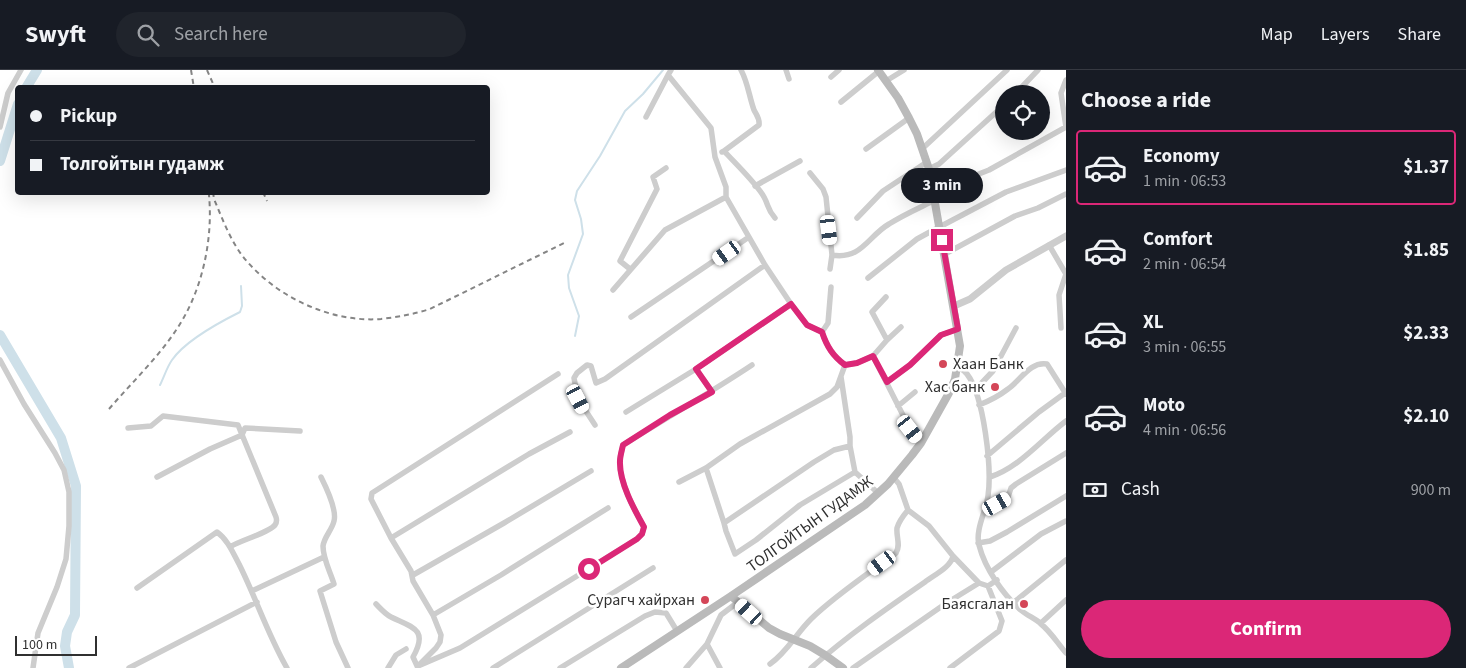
<!DOCTYPE html>
<html lang="en">
<head>
<meta charset="utf-8">
<style>
	:root { --surface:#171b24; --page:#20242c; --text:#f1f3f6; --muted:#9ea1a6; --line:#363941; --accent:#db2777 }
	body { margin:0; font-family:"Source Sans 3",sans-serif; background:var(--page); color:var(--text); height:100vh; display:flex; flex-direction:column; font-size:19px; white-space:nowrap }
	* { box-sizing:border-box; margin:0 }
	p { font-size:16px; color:var(--muted) }
	.icon { flex:none; width:28px; height:28px; fill:none; stroke:currentColor; stroke-width:2; stroke-linecap:round; stroke-linejoin:round }
	.map { position:relative; flex:1; overflow:hidden }
	.details { display:flex; flex-direction:column; background:var(--surface); width:400px }
	.details>* { flex:none }
	.hud { position:absolute; left:15px; top:15px; width:475px; height:110px; border-radius:5px; box-shadow:0 5px 20px #0002; display:grid; align-content:center; height:110px; padding:0 15px; background:var(--surface) }
	.buttons { position:absolute; left:995px; top:15px; display:grid; gap:10px }
	.buttons a { display:grid; place-items:center; width:55px; height:55px; border-radius:50%; background:var(--surface); box-shadow:0 5px 20px #0002; font-size:25px }
	.scale { position:absolute; left:15px; bottom:12px; width:82px; box-sizing:border-box; padding-left:5px; border:2px solid #303030; border-top:0; font-size:14px; line-height:18px; white-space:nowrap; color:#303030; -webkit-text-stroke:4px #fff; paint-order:stroke }
	.end { position:absolute; width:22px; height:22px; margin:-11px; border:6px solid #db2777; background:#fff; box-shadow:0 0 0 2px #fff }
	.from { border-radius:50% }
	.bubble { position:absolute; height:35px; border-radius:18px; background:var(--surface); box-shadow:0 5px 20px #0002; font-size:16px; font-weight:700; line-height:35px; text-align:center }
	.car { position:absolute; width:15px; height:30px; margin:-15px -8px; border-radius:6px; box-shadow:0 0 4px 1px #0007; background:linear-gradient(#fff 24%,#345 0 40%,#fff 0 76%,#345 0 86%,#fff 0) }
	.hud b { display:flex; align-items:center; gap:18px; height:48px; font-size:19px }
	.hud b+b { border-top:1px solid var(--line) }
	.hud i { width:12px; height:12px; background:var(--text) }
	ul { padding:0; list-style:none }
	li { display:flex; align-items:center; gap:15px; height:75px; margin:0 10px 8px; padding:0 5px; border:2px solid transparent; border-radius:5px }
	li div { flex:1 }
	li b { display:block; font-size:19px }
	li em { font-style:normal; font-weight:700 }
	li.on { border-color:var(--accent) }
	li>.icon { width:45px; height:45px; stroke-width:1.5 }
	h2 { padding:0 15px; font-size:22px; line-height:60px }
	.pay { display:flex; align-items:center; gap:12px; height:55px; padding:0 15px; font-size:19px }
	.pay p { margin-inline-start:auto }
	.button { display:flex; gap:10px; margin-top:auto; padding:10px 15px }
	.button a { flex:1; height:58px; border-radius:30px; background:var(--accent); color:#fff; font-size:20px; font-weight:700; line-height:58px; text-align:center }
	header { display:flex; align-items:center; gap:30px; box-sizing:border-box; height:70px; padding:0 25px; background:var(--surface); border-bottom:1px solid var(--line) }
	header strong { font-size:24px }
	nav { display:flex; gap:28px; margin-inline-start:auto; font-size:18px }
	.search { width:350px; height:45px; background:var(--page); display:flex; align-items:center; gap:12px; box-sizing:border-box; padding:0 18px; border-radius:28px; color:var(--muted); font-size:19px }
	main { display:flex; flex:1; min-height:0 }
	.map>svg:first-child { display:block }
	.lines { fill:none; stroke-linecap:round; stroke-linejoin:round }
	.stream { stroke:#cee0e9; stroke-width:2 }
	.river { stroke:#cee0e9; stroke-width:10 }
	.minor { stroke:#cdcdcd; stroke-width:5.5 }
	.tertiary { stroke:#cdcdcd; stroke-width:7 }
	.secondary { stroke:#bababa; stroke-width:8 }
	.rail { stroke:#858585; stroke-width:2; stroke-dasharray:5 4; stroke-linecap:butt }
	.route { stroke:#db2777; stroke-width:6 }
	.poi-dot { fill:#d44658; stroke:#fff; stroke-width:2 }
	.labels { text-anchor:middle; dominant-baseline:central; stroke-width:5; stroke-linejoin:round; paint-order:stroke }
	.poi-label { font-size:16px; fill:#303030; stroke:#fff; text-anchor:end }
	.street-label { font-size:16px; fill:#303030; stroke:#fff }
</style>
</head>
<body>
<header>
<strong>Swyft</strong>
<div class="search"><svg class="icon" aria-label="search" viewBox="0 0 24 24"><circle cx="10" cy="10" r="6"/><path d="M15 15l6 6"/></svg>Search here</div>
<nav><a>Map</a><a>Layers</a><a>Share</a></nav>
</header>
<main>
<div class="map">
<svg width="1066" height="598" viewBox="0 0 1066 598">
	<rect width="100%" height="100%" fill="#fff"/>
	<g class="lines">
		<path class="stream" d="M575,266L579,246L569,218L568,205L583,164L581,149L575,130L577,121L600,86L625,41L643,24L663,0
			M160,315C164,307 167,297 172,290C185,271 220,252 240,242L242,236L241,216"/>
		<path class="river" d="M26,18L37,0
			M0,91L18,34
			M0,265L61,368L76,416L75,545L67,562L65,576L69,598"/>
		<path class="minor" d="M671,0L668,5L711,58L715,87L726,117V127L765,195L791,234L807,255L822,262C827,277 833,286 845,295L857,293L873,286L910,359L921,373
			M786,0L789,9
			M831,7L839,0
			M886,11L904,0
			M1015,24L1038,0
			M841,32L879,1
			M646,47L668,5
			M0,57L8,23L21,0
			M923,78L1007,0
			M866,79L909,48
			M724,81L759,55C760,49 757,46 754,40C749,26 748,13 741,0
			M722,82L724,81C734,92 757,114 764,127C769,136 767,139 775,148
			M929,99L939,94L1004,35
			M810,103L823,119L826,127L832,185L830,199
			M755,116L800,91
			M933,122L989,100L1066,57L1061,23L1066,10
			M857,148L883,121L927,92
			M1049,175L1066,204L1059,225L1061,258
			M945,184L1015,146L1038,138L1066,124
			M832,185C862,190 868,166 889,154C903,145 919,138 935,130
			M630,199L620,191L657,119L653,107L666,98
			M868,208L917,169L928,163L1006,122L1066,100
			M613,220L665,160L726,127
			M631,247L749,167
			M822,262L828,253L831,217
			M887,270L901,257
			M873,286L887,270L872,242L886,227
			M0,290L24,334L55,383L64,400L69,422V456L66,489L57,517L38,563L33,598
			M958,297C961,299 964,300 967,304C984,326 992,398 988,426C986,441 975,460 979,475C985,499 1004,526 1022,541C1028,546 1036,549 1041,554C1051,562 1058,574 1066,583
			M696,299L712,322
			M841,307L850,367V376L855,402L878,423
			M887,312L910,295L941,265L958,259
			M975,320L993,301L1016,258
			M979,335C989,331 999,326 1008,319C1020,311 1030,291 1047,294L1066,324
			M898,336L915,322
			M626,342L696,299L791,234
			M595,355L578,329L574,308L577,303L587,295L591,296L596,313L605,309L765,195
			M128,358L151,356L163,346L238,355L276,447C277,450 277,452 275,455C269,463 240,470 230,477
			M987,386L1039,342L1065,323
			M706,398L724,453L726,461L735,484L756,470L800,435L855,402
			M157,407L210,379L242,365L245,358L300,361
			M321,407C326,417 337,440 334,451C332,460 324,467 323,476C323,489 330,501 334,514L320,521L336,572L348,598
			M990,407C1019,398 1042,369 1066,351
			M894,408L899,414L908,440L929,456L953,486L979,513
			M679,412L706,398L740,374L830,324L837,317L845,295
			M986,440L1008,427L1011,418L1016,414L1066,383
			M724,453L814,392L834,380L850,376
			M391,468L529,384L570,362
			M978,473L990,471L1007,462L1066,426
			M991,502L1041,464L1066,451
			M413,505L504,453L591,401
			M137,518L217,462C228,470 233,483 239,494C256,528 268,565 287,598
			M252,521L324,487
			M1013,533L1066,490
			M376,534C380,538 385,544 391,547C412,557 429,559 413,587L418,598
			M433,545L501,505L608,438
			M1041,553L1066,530
			M420,594L436,578L440,572L441,565L433,545L413,511L411,501L391,468L371,429L372,423L558,304
			M770,594C787,582 796,564 811,549C837,524 868,504 896,483C901,475 896,467 897,458C899,451 903,446 908,440
			M418,596L460,578L637,469L642,464L644,457C634,439 619,412 620,391C620,386 622,380 623,375C666,348 710,323 752,295
			M129,598L257,532
			M388,598L396,585L406,579
			M493,598L653,498
			M560,598L645,546L655,542L666,543L677,561
			M686,598L707,574
			M720,598L707,574L721,545L738,532
			M811,598C847,566 886,539 925,512C934,505 951,497 953,486
			M853,598L945,534L979,513L988,516
			M950,598L999,561L1002,551L988,516L997,510"/>
		<path class="tertiary" d="M954,236L970,229L1006,200L1066,166"/>
		<path class="secondary" d="M731,526L769,558L780,564L810,576L825,585L843,598
			M621,598L731,526L865,435L888,414L912,385L921,373L949,323L955,309L960,276L929,99L917,64L909,48L898,28L878,0"/>
		<path class="rail" d="M191,0L194,18
			M207,0L215,18
			M213,122L214,129C222,148 229,167 241,184C272,225 329,253 381,249C398,247 414,244 430,239L564,173
			M263,122L267,131
			M109,339C133,311 161,285 180,254C203,217 213,168 209,125"/>
	</g>
	<g class="lines">
		<path class="route" d="M589,499L637,469L642,464L644,457C634,439 619,412 620,391C620,386 622,380 623,375L670,345L712,322L696,299L791,234L807,255L822,262C827,277 833,286 845,295L857,293L873,286L887,312L910,295L941,265L958,259L942,170"/>
	</g>
	<g class="poi-dot">
		<circle cx="943" cy="294" r="5"/>
		<circle cx="995" cy="317" r="5"/>
		<circle cx="705" cy="530" r="5"/>
		<circle cx="1024" cy="534" r="5"/>
	</g>
	<g class="labels">
		<g class="poi-label">
			<text x="953" y="294" text-anchor="start">Хаан Банк</text>
			<text x="985" y="317">Хас банк</text>
			<text x="695" y="530">Сурагч хайрхан</text>
			<text x="1014" y="534">Баясгалан</text>
		</g>
		<g class="street-label">
			<text transform="translate(810 454) rotate(-36)">ТОЛГОЙТЫН ГУДАМЖ</text>
		</g>
	</g>
</svg>
<div class="buttons">
<a><svg class="icon" aria-label="locate" viewBox="0 0 24 24"><circle cx="12" cy="12" r="6"/><path d="M12 2v4M12 18v4M2 12h4M18 12h4"/></svg></a>
</div>
<div class="scale">100 m</div>
<i class="end from" style="left:589px;top:499px"></i>
<i class="end" style="left:942px;top:170px"></i>
<div class="bubble" style="left:901px;top:98px;width:82px">3 min</div>
<i class="car" style="left:829px;top:160px;rotate:173deg"></i>
<i class="car" style="left:727px;top:183px;rotate:235deg"></i>
<i class="car" style="left:578px;top:329px;rotate:152deg"></i>
<i class="car" style="left:910px;top:359px;rotate:142deg"></i>
<i class="car" style="left:997px;top:434px;rotate:61deg"></i>
<i class="car" style="left:882px;top:493px;rotate:234deg"></i>
<i class="car" style="left:749px;top:542px;rotate:312deg"></i>
<div class="hud">
<b><i class="from"></i>Pickup</b>
<b><i></i>Толгойтын гудамж</b>
</div>
</div>
<section class="details">
<h2>Choose a ride</h2>
<ul>
<li class="on"><svg class="icon" aria-label="car" viewBox="0 0 24 24"><path d="M5 17H2v-5l4-1 3-4h7l3 4 3 1v5h-3M9 17h6M6 11h13"/><circle cx="7" cy="17" r="2"/><circle cx="17" cy="17" r="2"/></svg><div><b>Economy</b><p>1 min · 06:53</p></div><em>$1.37</em></li>
<li><svg class="icon" aria-label="car" viewBox="0 0 24 24"><path d="M5 17H2v-5l4-1 3-4h7l3 4 3 1v5h-3M9 17h6M6 11h13"/><circle cx="7" cy="17" r="2"/><circle cx="17" cy="17" r="2"/></svg><div><b>Comfort</b><p>2 min · 06:54</p></div><em>$1.85</em></li>
<li><svg class="icon" aria-label="car" viewBox="0 0 24 24"><path d="M5 17H2v-5l4-1 3-4h7l3 4 3 1v5h-3M9 17h6M6 11h13"/><circle cx="7" cy="17" r="2"/><circle cx="17" cy="17" r="2"/></svg><div><b>XL</b><p>3 min · 06:55</p></div><em>$2.33</em></li>
<li><svg class="icon" aria-label="car" viewBox="0 0 24 24"><path d="M5 17H2v-5l4-1 3-4h7l3 4 3 1v5h-3M9 17h6M6 11h13"/><circle cx="7" cy="17" r="2"/><circle cx="17" cy="17" r="2"/></svg><div><b>Moto</b><p>4 min · 06:56</p></div><em>$2.10</em></li>
</ul>
<div class="pay"><svg class="icon" aria-label="cash" viewBox="0 0 24 24"><path d="M3 7h18v10H3z"/><circle cx="12" cy="12" r="2"/></svg>Cash<p>900 m</p></div>
<div class="button"><a>Confirm</a></div>
</section>
</main>
</body>
</html>
